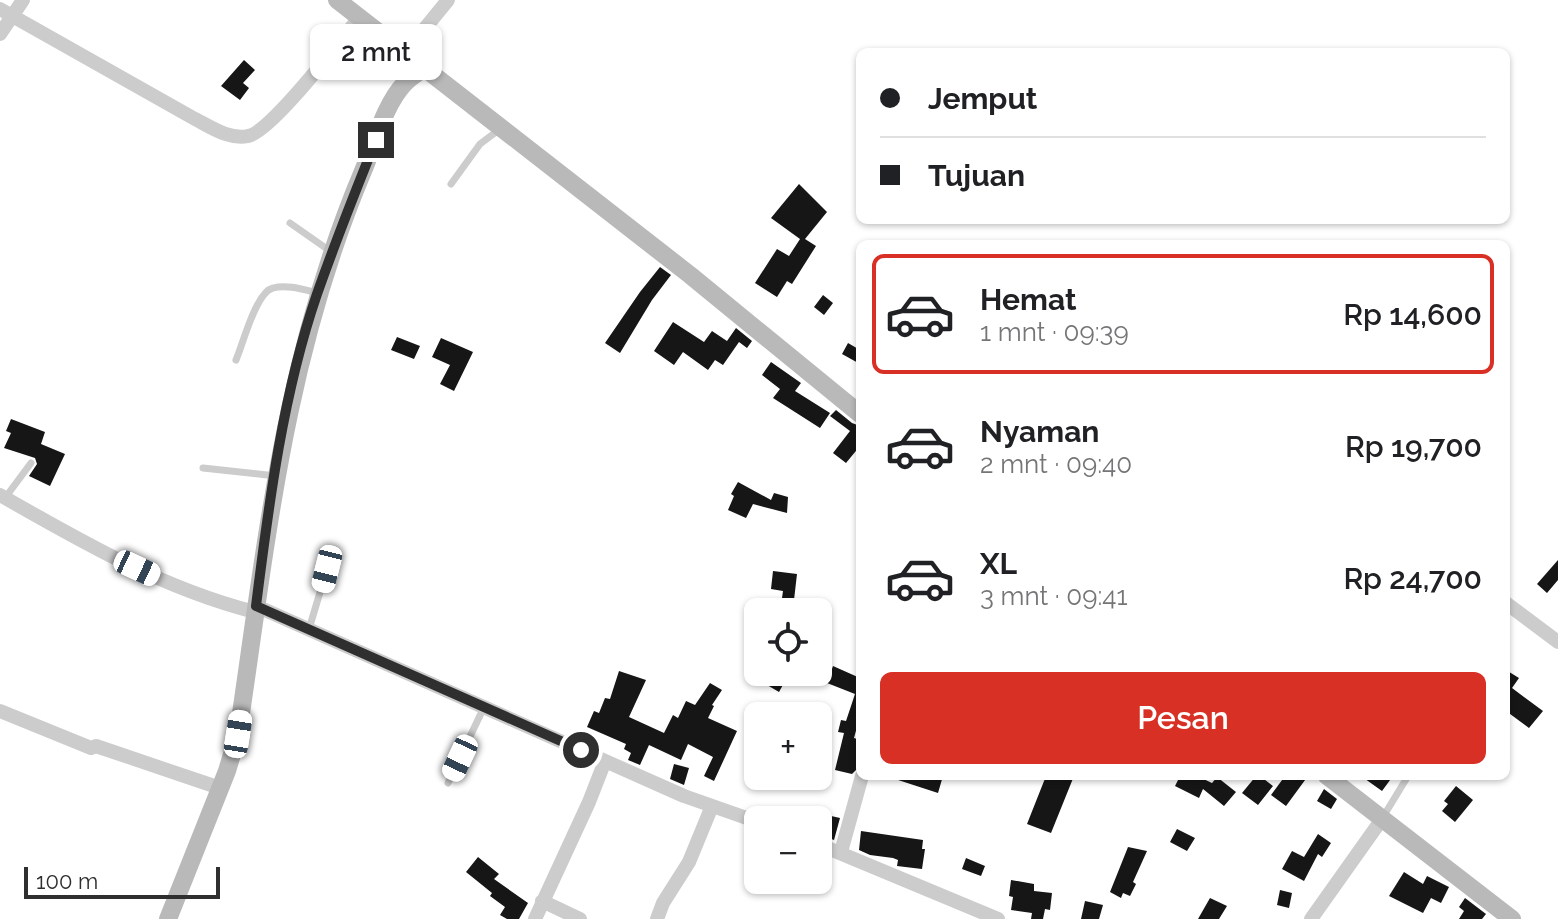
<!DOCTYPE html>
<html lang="id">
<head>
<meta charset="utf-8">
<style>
	:root { --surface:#fff; --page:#f6f6f6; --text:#202124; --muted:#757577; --line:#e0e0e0; --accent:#d93025 }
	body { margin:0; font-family:Raleway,sans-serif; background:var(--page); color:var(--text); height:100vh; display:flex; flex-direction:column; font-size:30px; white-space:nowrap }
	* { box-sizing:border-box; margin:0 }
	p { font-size:26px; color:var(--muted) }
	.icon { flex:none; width:44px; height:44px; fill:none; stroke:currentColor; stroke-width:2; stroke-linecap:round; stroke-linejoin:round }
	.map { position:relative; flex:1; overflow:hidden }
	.side { position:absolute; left:856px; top:240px; width:654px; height:540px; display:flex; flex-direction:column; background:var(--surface); border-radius:12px; box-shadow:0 2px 6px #0004 }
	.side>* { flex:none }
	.guide { position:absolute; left:856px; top:48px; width:654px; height:176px; border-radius:12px; box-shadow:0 2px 6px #0004; display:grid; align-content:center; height:176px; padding:0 24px; background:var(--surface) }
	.controls { position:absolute; left:744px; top:598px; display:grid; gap:16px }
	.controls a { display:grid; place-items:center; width:88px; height:88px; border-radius:12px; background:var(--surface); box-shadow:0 2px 6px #0004; font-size:40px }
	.scale { position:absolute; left:24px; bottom:20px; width:196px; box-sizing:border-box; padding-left:8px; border:4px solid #2f2f2f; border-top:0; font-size:22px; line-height:28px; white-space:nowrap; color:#2f2f2f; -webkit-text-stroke:6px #fff; paint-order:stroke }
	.end { position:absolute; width:36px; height:36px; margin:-18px; border:10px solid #2f2f2f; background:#fff; box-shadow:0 0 0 4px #fff }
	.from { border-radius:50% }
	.bubble { position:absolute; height:56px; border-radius:12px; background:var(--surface); box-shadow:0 2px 6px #0004; font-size:26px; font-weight:600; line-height:56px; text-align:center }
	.car { position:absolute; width:24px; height:48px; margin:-24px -12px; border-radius:10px; box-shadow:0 0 6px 2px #0007; background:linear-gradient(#fff 24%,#345 0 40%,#fff 0 76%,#345 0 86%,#fff 0) }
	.guide b { display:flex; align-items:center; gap:28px; height:76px; font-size:30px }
	.guide b+b { border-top:2px solid var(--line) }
	.guide i { width:20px; height:20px; background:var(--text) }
	ul { padding:14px 0 0; list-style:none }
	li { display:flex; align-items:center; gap:24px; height:120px; margin:0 16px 12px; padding:0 8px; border:4px solid transparent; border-radius:12px }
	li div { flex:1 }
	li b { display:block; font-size:30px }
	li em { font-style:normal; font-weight:600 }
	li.active { border-color:var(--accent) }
	li>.icon { width:72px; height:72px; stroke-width:1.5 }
	.action { display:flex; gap:16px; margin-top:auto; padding:16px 24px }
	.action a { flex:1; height:92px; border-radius:12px; background:var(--accent); color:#fff; font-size:32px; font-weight:600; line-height:92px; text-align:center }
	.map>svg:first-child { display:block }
	.building { fill:#161616 }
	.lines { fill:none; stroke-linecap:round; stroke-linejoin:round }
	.lane { stroke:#ccc; stroke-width:7 }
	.street { stroke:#ccc; stroke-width:14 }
	.secondary { stroke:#b9b9b9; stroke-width:18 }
	.route { stroke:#2f2f2f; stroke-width:10 }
</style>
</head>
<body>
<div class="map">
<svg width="1558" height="919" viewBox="0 0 1558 919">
	<rect width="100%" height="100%" fill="#fff"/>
	<path class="building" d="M244,60L255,70L243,83L249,88L240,100L221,86Z
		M799,184L827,212L805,239L816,246L792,284L787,281L777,297L755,283L777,249L789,256L800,239L771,218Z
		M660,267L671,275L652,300L620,353L605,343L640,292Z
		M823,295L833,303L824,315L814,307Z
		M673,322L704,342L712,331L727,341L736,328L752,341L747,348L739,342L723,365L715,360L708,370L683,352L674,365L654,351Z
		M397,337L420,346L414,359L391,350Z
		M441,338L473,352L454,391L440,384L450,365L432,357Z
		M848,343L860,350V364L842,354Z
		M771,362L801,383L795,391L830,413L820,428L773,398L780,389L762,375Z
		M836,410L852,423L860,426V446L846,463L833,453L850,431L830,416Z
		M11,419L45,432L41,444L65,454L50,486L29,476L37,464L35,458L4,448L11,433L6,431Z
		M738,482L771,500L774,493L788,497L787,513L753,504L746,518L728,510L734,496L731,494Z
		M1558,560V580L1547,593L1537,584Z
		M773,571L797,574L794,600L782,598L783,591L771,589Z
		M833,666L860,678V716L854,738L860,740V766L852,774L835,770L844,733L838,732L841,720L846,721L855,694L827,683Z
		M1506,670L1519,678L1512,688L1543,711L1529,728L1506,711Z
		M619,671L646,680L629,717L664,733L673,715L678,718L686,701L695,705L710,683L722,690L712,705L714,706L708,718L737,731L714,781L704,776L713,757L688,744L681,760L649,745L640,765L628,760L631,753L624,749L626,744L587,727L594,711L599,713L605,698L610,699Z
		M745,672H790L779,692Z
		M674,764L689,768L684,785L670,779Z
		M893,776H943L938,793L892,778Z
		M1046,776H1074L1051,833L1027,824Z
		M1180,776H1197L1212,783L1217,777L1236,792L1224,806L1203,789L1199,798L1175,786Z
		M1256,776H1260L1273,786L1258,805L1242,793Z
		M1285,776H1308L1286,806L1271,795Z
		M1361,776H1393L1382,791Z
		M1456,786L1473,800L1455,822L1442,811L1448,804L1444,801Z
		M1324,789L1337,799L1331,809L1317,801Z
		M818,813L840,818L834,840L818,834Z
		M1177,829L1195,838L1187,851L1170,842Z
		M861,831L923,840L922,849H925L922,869L897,866L898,860L893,858L870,855L859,850Z
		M1318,834L1331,843L1322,857L1318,854L1304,881L1282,869L1292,851L1304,857Z
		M1128,847L1147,851L1133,882L1136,884L1130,896L1123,893L1121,898L1110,892Z
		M478,857L499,874L494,879L528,903L519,919H507L500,915L505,907L490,896L492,893L466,872Z
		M966,858L985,866L981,876L962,869Z
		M1404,872L1423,884L1427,876L1449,887L1441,903L1431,898L1423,913L1389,896Z
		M1011,880L1034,884V891L1052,893L1050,910L1045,909L1043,919H1031L1032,913L1011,910L1013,897L1009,896Z
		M1280,890L1292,893L1289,908L1277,905Z
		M1210,898L1227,906L1219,919H1198Z
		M1465,898L1486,914L1482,919H1459L1464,911L1459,907Z
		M1085,901L1103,905L1099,919H1081Z"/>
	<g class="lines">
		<path class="lane" d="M451,184L480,144L500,129
			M290,223L330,251
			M236,360C243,344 256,292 273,288C287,284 305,290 318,293
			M203,468L276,476
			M5,498L31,463
			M309,629L327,569
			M448,783L484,707
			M1383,817L1408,776"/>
		<path class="street" d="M0,9L195,119C211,127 229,140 248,136C271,132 340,41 359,18
			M0,34L23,0
			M404,54L448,0
			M0,495C82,542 164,589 255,612
			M1506,603L1558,642
			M256,606L684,796L758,822
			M0,711L91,748L96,746L220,788
			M818,844L998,919
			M841,852L862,776
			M542,901L580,919
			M535,919L589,802L605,761
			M657,919L663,903L689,862L712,806
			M1311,919L1382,819"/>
		<path class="secondary" d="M337,0L690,275L860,414
			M1327,776L1512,919
			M168,919L227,771L238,734C267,538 285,356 363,171C374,145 385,103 405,83C410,77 418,73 424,68"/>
	</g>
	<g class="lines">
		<path class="route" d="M376,140C355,192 335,243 317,294C283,393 269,502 256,606L581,750"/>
	</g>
</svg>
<div class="controls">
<a><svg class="icon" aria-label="locate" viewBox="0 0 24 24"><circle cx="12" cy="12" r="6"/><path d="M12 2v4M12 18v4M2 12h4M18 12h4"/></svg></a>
<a>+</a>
<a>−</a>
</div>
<div class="scale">100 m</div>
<i class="end from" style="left:581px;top:750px"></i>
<i class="end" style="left:376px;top:140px"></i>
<div class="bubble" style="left:310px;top:24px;width:132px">2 mnt</div>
<i class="car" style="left:137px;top:568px;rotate:115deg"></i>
<i class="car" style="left:327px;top:569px;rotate:194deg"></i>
<i class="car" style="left:238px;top:734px;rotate:9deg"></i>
<i class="car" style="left:460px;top:758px;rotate:205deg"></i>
<div class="guide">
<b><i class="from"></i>Jemput</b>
<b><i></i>Tujuan</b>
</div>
<section class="side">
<ul>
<li class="active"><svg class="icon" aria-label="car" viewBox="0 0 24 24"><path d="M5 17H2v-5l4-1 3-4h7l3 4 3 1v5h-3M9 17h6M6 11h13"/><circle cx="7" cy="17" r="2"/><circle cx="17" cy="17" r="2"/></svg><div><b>Hemat</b><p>1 mnt · 09:39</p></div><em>Rp 14,600</em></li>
<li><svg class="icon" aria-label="car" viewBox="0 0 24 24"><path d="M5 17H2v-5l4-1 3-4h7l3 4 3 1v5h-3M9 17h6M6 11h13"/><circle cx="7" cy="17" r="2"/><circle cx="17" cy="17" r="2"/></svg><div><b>Nyaman</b><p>2 mnt · 09:40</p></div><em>Rp 19,700</em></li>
<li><svg class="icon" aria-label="car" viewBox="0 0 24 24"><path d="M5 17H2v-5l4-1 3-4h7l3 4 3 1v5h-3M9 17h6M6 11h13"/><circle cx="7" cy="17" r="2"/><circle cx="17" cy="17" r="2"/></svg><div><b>XL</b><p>3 mnt · 09:41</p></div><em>Rp 24,700</em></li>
</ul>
<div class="action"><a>Pesan</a></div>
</section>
</div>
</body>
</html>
